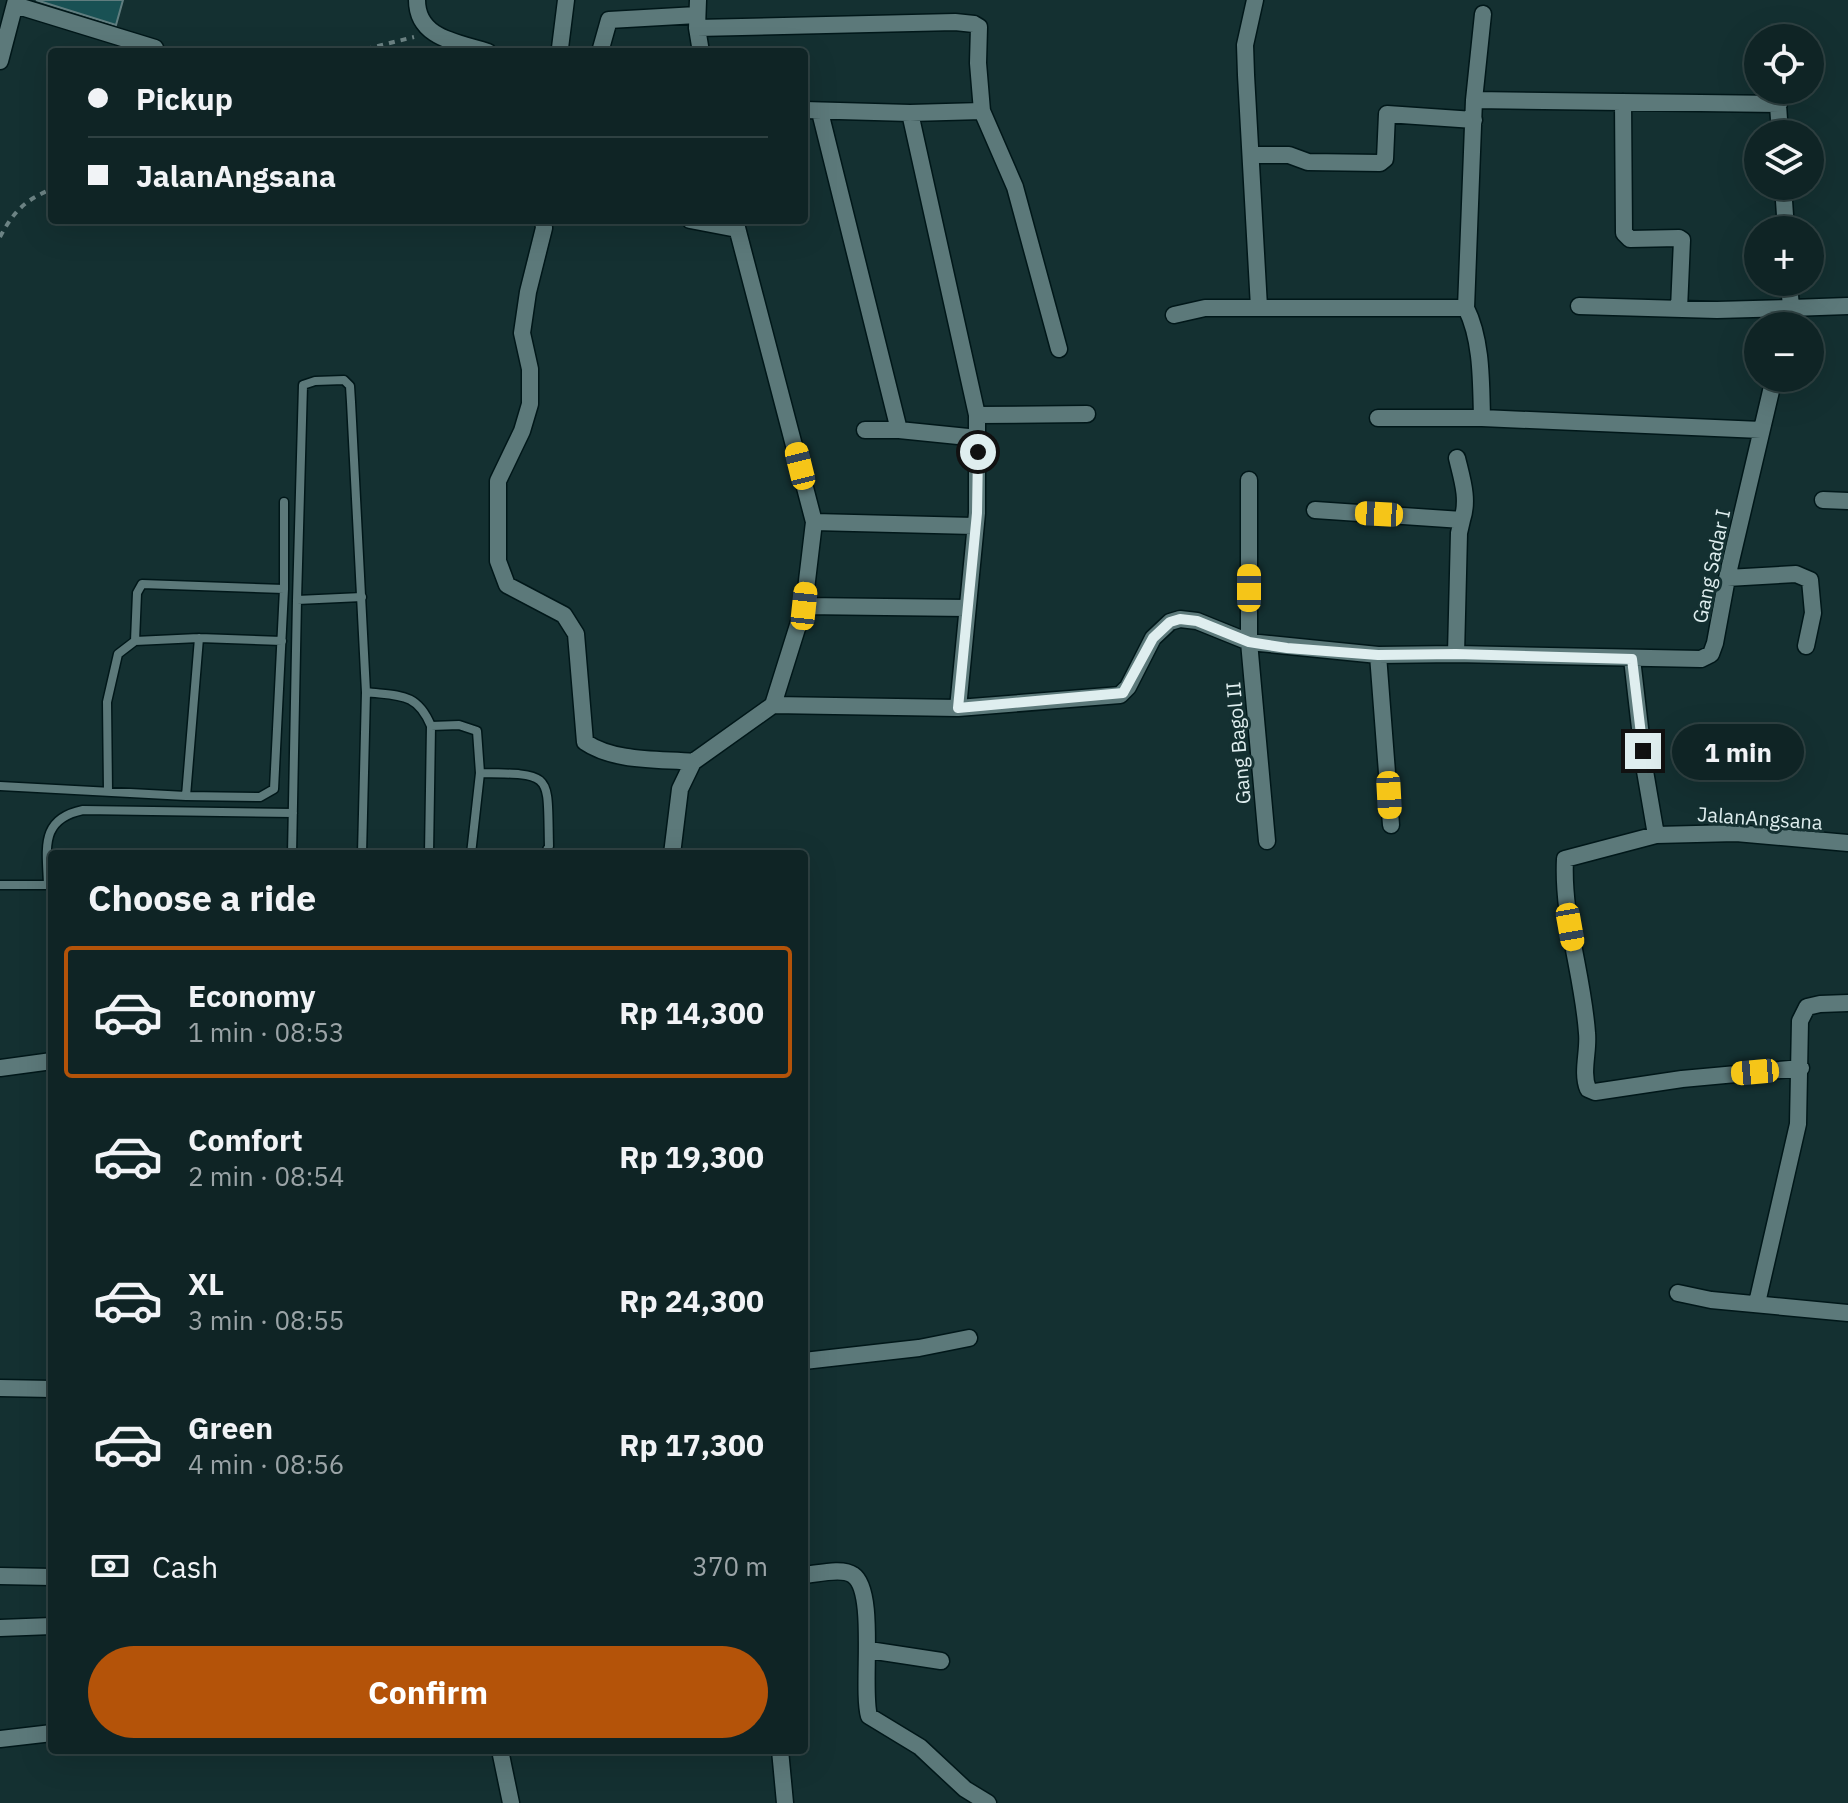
<!DOCTYPE html>
<html lang="en">
<head>
<meta charset="utf-8">
<style>
	:root { --surface:#0f2425; --page:#1d3032; --text:#f1f3f6; --muted:#9ba4a7; --line:#2f4142; --accent:#b45309 }
	body { margin:0; font-family:"IBM Plex Sans",sans-serif; background:var(--page); color:var(--text); height:100vh; display:flex; flex-direction:column; font-size:30px; white-space:nowrap }
	* { box-sizing:border-box; margin:0 }
	p { font-size:26px; color:var(--muted) }
	.icon { flex:none; width:44px; height:44px; fill:none; stroke:currentColor; stroke-width:2; stroke-linecap:round; stroke-linejoin:round }
	.map { position:relative; flex:1; overflow:hidden }
	.panel { position:absolute; left:48px; top:850px; width:760px; height:904px; display:flex; flex-direction:column; background:var(--surface); border-radius:8px; box-shadow:0 8px 32px #0002,0 0 0 2px var(--line) }
	.panel>* { flex:none }
	.top-card { position:absolute; left:48px; top:48px; width:760px; height:176px; border-radius:8px; box-shadow:0 8px 32px #0002,0 0 0 2px var(--line); display:grid; align-content:center; height:176px; padding:0 40px; background:var(--surface) }
	.buttons { position:absolute; left:1744px; top:24px; display:grid; gap:16px }
	.buttons a { display:grid; place-items:center; width:80px; height:80px; border-radius:50%; background:var(--surface); box-shadow:0 8px 32px #0002,0 0 0 2px var(--line); font-size:40px }
	.end { position:absolute; width:36px; height:36px; margin:-18px; border:10px solid #dfeeef; background:#111; box-shadow:0 0 0 4px #111 }
	.from { border-radius:50% }
	.bubble { position:absolute; height:56px; border-radius:28px; background:var(--surface); box-shadow:0 8px 32px #0002,0 0 0 2px var(--line); font-size:26px; font-weight:700; line-height:56px; text-align:center }
	.car { position:absolute; width:24px; height:48px; margin:-24px -12px; border-radius:10px; box-shadow:0 0 6px 2px #0007; background:linear-gradient(#f5c518 24%,#345 0 40%,#f5c518 0 76%,#345 0 86%,#f5c518 0) }
	.top-card b { display:flex; align-items:center; gap:28px; height:76px; font-size:30px }
	.top-card b+b { border-top:2px solid var(--line) }
	.top-card i { width:20px; height:20px; background:var(--text) }
	ul { padding:0; list-style:none }
	li { display:flex; align-items:center; gap:24px; height:132px; margin:0 16px 12px; padding:0 24px; border:4px solid transparent; border-radius:8px }
	li div { flex:1 }
	li b { display:block; font-size:30px }
	li em { font-style:normal; font-weight:700 }
	li.on { border-color:var(--accent) }
	li>.icon { width:72px; height:72px; stroke-width:1.5 }
	h2 { padding:0 40px; font-size:36px; line-height:96px }
	.pay { display:flex; align-items:center; gap:20px; height:88px; padding:0 40px; font-size:30px }
	.pay p { margin-inline-start:auto }
	.cta { display:flex; gap:16px; margin-top:auto; padding:16px 40px }
	.cta a { flex:1; height:92px; border-radius:48px; background:var(--accent); color:#fff; font-size:32px; font-weight:700; line-height:92px; text-align:center }
	.map>svg:first-child { display:block }
	.building { fill:#195154; stroke:#607d7f; stroke-width:2 }
	.lines { fill:none; stroke-linecap:round; stroke-linejoin:round }
	.lane-casing { stroke:#001719; stroke-width:11 }
	.street-casing { stroke:#001719; stroke-width:19 }
	.path { stroke:#6c8384; stroke-width:4; stroke-dasharray:6 6; stroke-linecap:butt }
	.lane { stroke:#5c797a; stroke-width:8 }
	.street { stroke:#5c797a; stroke-width:16 }
	.route { stroke:#dfeeef; stroke-width:10 }
	.labels { text-anchor:middle; dominant-baseline:central; stroke-width:6; stroke-linejoin:round; paint-order:stroke }
	.street-label { font-size:20px; fill:#dfeeef; stroke:#143031 }
</style>
</head>
<body>
<div class="map">
<svg width="1848" height="1803" viewBox="0 0 1848 1803">
	<rect width="100%" height="100%" fill="#143031"/>
	<path class="building" d="M36,0H123L116,25Z"/>
	<g class="lines">
		<defs>
			<path id="lane" d="M297,600L303,385L315,381L344,380L350,386L351,402L366,692L362,854
				M135,641L137,593L142,584L284,589
				M366,692C399,696 417,692 431,726L429,854
				M431,726L459,725L477,731L480,773L471,854
				M480,773C555,774 547,773 549,846L545,854
				M0,786L186,796L260,797L274,789L284,589V502
				M108,791L107,702L118,654L135,641L199,638L282,641
				M186,796L199,638
				M292,854L297,600L362,597
				M0,885H51
				M48,885C47,849 39,819 83,810L293,813"/>
			<path id="street" d="M417,0C417,39 458,42 488,52
				M698,0L697,28L701,52
				M1255,0L1245,45L1246,75L1259,307
				M15,5L155,48
				M1483,14L1474,100L1466,308C1482,340 1481,382 1482,418L1761,430
				M697,28L955,22L974,24L979,27L978,63L982,111L1015,187L1059,349
				M558,52L560,48L566,0
				M600,52L609,20L697,15
				M0,61L16,0
				M1777,90L1780,134
				M1474,100L1779,104
				M1623,102L1624,233L1630,239L1679,238L1682,240L1679,309
				M804,110L910,113L982,111
				M820,112L899,430
				M910,113L977,415V513L958,708
				M1251,155H1289L1308,162L1380,163L1385,159L1387,114L1474,120
				M1783,186L1786,230
				M543,220L544,228L528,292L522,333L530,369V404L522,431L498,481V561L507,585L564,615L576,634L585,742C614,762 659,759 693,762
				M690,220L737,229
				M735,220L814,522L804,606L773,705
				M1579,306L1717,310L1791,308L1789,282
				M1174,315L1205,308H1466
				M1786,326L1791,308L1848,306
				M977,415L1087,414
				M1378,418H1482
				M865,430H899L978,438
				M1457,458C1462,479 1469,499 1462,520
				M1249,480V642L1267,841
				M1823,500L1848,501
				M1315,510L1462,520L1459,533L1456,654
				M814,522L974,526
				M1727,578L1796,574L1810,580L1813,613L1806,646
				M804,606L967,608
				M1378,655L1391,825
				M1632,659L1645,771L1656,835L1736,833L1848,843
				M773,705L958,708L1120,695L1128,687L1153,638L1170,622L1180,619L1197,621L1249,642L1378,655L1456,654L1701,659L1711,654L1715,643L1727,578L1774,378
				M1656,835L1565,859C1562,918 1583,975 1587,1033C1589,1051 1581,1072 1588,1089L1595,1092L1682,1079L1801,1068
				M672,854L680,789L693,762L773,705
				M0,1068L52,1061
				M1678,1293L1711,1300L1848,1313
				M1757,1303L1798,1124L1800,1021L1807,1007L1820,1004L1848,1003
				M804,1361L919,1348L969,1338
				M0,1388L52,1389
				M804,1575C817,1574 842,1567 853,1575C877,1591 861,1688 869,1716L920,1747L965,1789L988,1803
				M0,1576L52,1577
				M0,1628L52,1626
				M869,1650L941,1661
				M0,1739L52,1733
				M500,1750L511,1803
				M780,1750L785,1803"/>
		</defs>
		<use href="#lane" class="lane-casing"/>
		<use href="#street" class="street-casing"/>
		<path class="path" d="M354,52L414,37
			M0,237C14,211 25,200 52,189"/>
		<use href="#lane" class="lane"/>
		<use href="#street" class="street"/>
	</g>
	<g class="lines">
		<path class="route" d="M978,452L977,513L958,708L1123,693L1153,638L1170,622L1180,619L1197,621L1249,642L1287,648L1378,655L1456,654L1632,659L1643,751"/>
	</g>
	<g class="labels">
		<g class="street-label">
			<text transform="translate(1711 566) rotate(-78)">Gang Sadar I</text>
			<text transform="translate(1238 743) rotate(-95)">Gang Bagol II</text>
			<text transform="translate(1760 818) rotate(4)">JalanAngsana</text>
		</g>
	</g>
</svg>
<div class="buttons">
<a><svg class="icon" aria-label="locate" viewBox="0 0 24 24"><circle cx="12" cy="12" r="6"/><path d="M12 2v4M12 18v4M2 12h4M18 12h4"/></svg></a>
<a><svg class="icon" aria-label="layers" viewBox="0 0 24 24"><path d="M12 4l9 5-9 5-9-5zM3 14l9 5 9-5"/></svg></a>
<a>+</a>
<a>−</a>
</div>
<i class="end from" style="left:978px;top:452px"></i>
<i class="end" style="left:1643px;top:751px"></i>
<div class="bubble" style="left:1672px;top:724px;width:132px">1 min</div>
<i class="car" style="left:800px;top:466px;rotate:346deg"></i>
<i class="car" style="left:1379px;top:514px;rotate:273deg"></i>
<i class="car" style="left:1249px;top:588px;rotate:0deg"></i>
<i class="car" style="left:804px;top:606px;rotate:6deg"></i>
<i class="car" style="left:1389px;top:795px;rotate:177deg"></i>
<i class="car" style="left:1570px;top:927px;rotate:170deg"></i>
<i class="car" style="left:1755px;top:1072px;rotate:265deg"></i>
<div class="top-card">
<b><i class="from"></i>Pickup</b>
<b><i></i>JalanAngsana</b>
</div>
<section class="panel">
<h2>Choose a ride</h2>
<ul>
<li class="on"><svg class="icon" aria-label="car" viewBox="0 0 24 24"><path d="M5 17H2v-5l4-1 3-4h7l3 4 3 1v5h-3M9 17h6M6 11h13"/><circle cx="7" cy="17" r="2"/><circle cx="17" cy="17" r="2"/></svg><div><b>Economy</b><p>1 min · 08:53</p></div><em>Rp 14,300</em></li>
<li><svg class="icon" aria-label="car" viewBox="0 0 24 24"><path d="M5 17H2v-5l4-1 3-4h7l3 4 3 1v5h-3M9 17h6M6 11h13"/><circle cx="7" cy="17" r="2"/><circle cx="17" cy="17" r="2"/></svg><div><b>Comfort</b><p>2 min · 08:54</p></div><em>Rp 19,300</em></li>
<li><svg class="icon" aria-label="car" viewBox="0 0 24 24"><path d="M5 17H2v-5l4-1 3-4h7l3 4 3 1v5h-3M9 17h6M6 11h13"/><circle cx="7" cy="17" r="2"/><circle cx="17" cy="17" r="2"/></svg><div><b>XL</b><p>3 min · 08:55</p></div><em>Rp 24,300</em></li>
<li><svg class="icon" aria-label="car" viewBox="0 0 24 24"><path d="M5 17H2v-5l4-1 3-4h7l3 4 3 1v5h-3M9 17h6M6 11h13"/><circle cx="7" cy="17" r="2"/><circle cx="17" cy="17" r="2"/></svg><div><b>Green</b><p>4 min · 08:56</p></div><em>Rp 17,300</em></li>
</ul>
<div class="pay"><svg class="icon" aria-label="cash" viewBox="0 0 24 24"><path d="M3 7h18v10H3z"/><circle cx="12" cy="12" r="2"/></svg>Cash<p>370 m</p></div>
<div class="cta"><a>Confirm</a></div>
</section>
</div>
</body>
</html>
